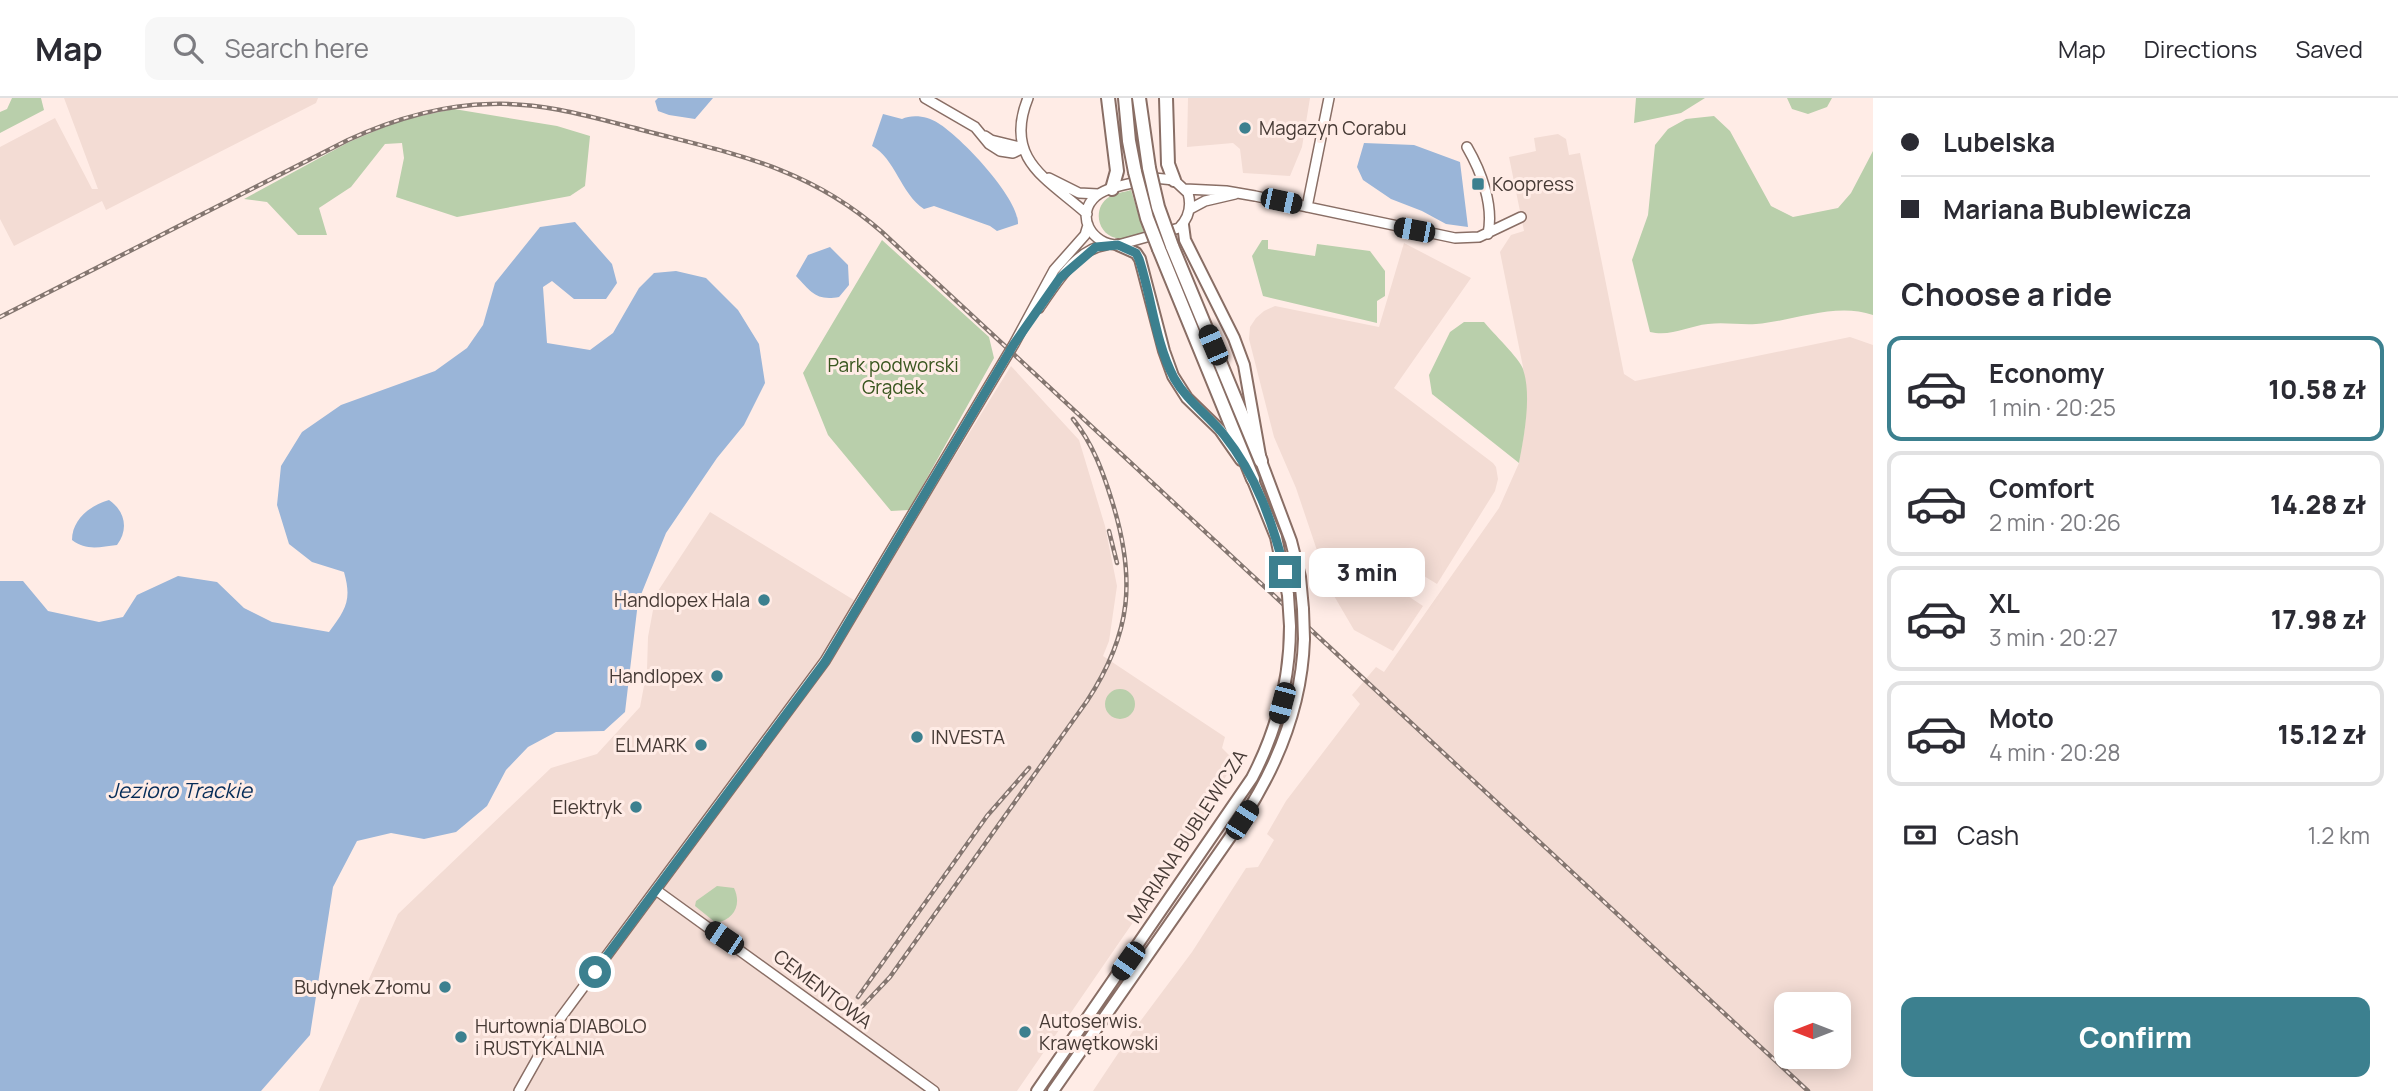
<!DOCTYPE html>
<html lang="en">
<head>
<meta charset="utf-8">
<style>
	:root { --surface:#fff; --page:#f7f7f7; --text:#2b2b33; --muted:#7c7c81; --line:#e1e1e2; --accent:#3c808f }
	body { margin:0; font-family:Manrope,sans-serif; background:var(--page); color:var(--text); height:100vh; display:flex; flex-direction:column; font-size:26px; white-space:nowrap }
	* { box-sizing:border-box; margin:0 }
	p { font-size:23px; color:var(--muted) }
	.icon { flex:none; width:38px; height:38px; fill:none; stroke:currentColor; stroke-width:2; stroke-linecap:round; stroke-linejoin:round }
	.map { position:relative; flex:1; overflow:hidden }
	.details { display:flex; flex-direction:column; background:var(--surface); width:525px }
	.details>* { flex:none }
	.hud { display:grid; align-content:center; height:154px; padding:0 28px; background:var(--surface) }
	.needle { width:46px; rotate:270deg }
	.buttons { position:absolute; left:1774px; top:894px; display:grid; gap:14px }
	.buttons a { display:grid; place-items:center; width:77px; height:77px; border-radius:14px; background:var(--surface); box-shadow:0 4px 18px #0003; font-size:35px }
	.end { position:absolute; width:32px; height:32px; margin:-16px; border:9px solid #3c808f; background:#fff; box-shadow:0 0 0 4px #fff }
	.from { border-radius:50% }
	.bubble { position:absolute; height:49px; border-radius:14px; background:var(--surface); box-shadow:0 4px 18px #0003; font-size:23px; font-weight:800; line-height:49px; text-align:center }
	.car { position:absolute; width:21px; height:42px; margin:-21px -10px; border-radius:9px; box-shadow:0 0 5px 2px #0007; background:linear-gradient(#222 24%,#8ab4d8 0 40%,#222 0 76%,#8ab4d8 0 86%,#222 0) }
	.hud b { display:flex; align-items:center; gap:24px; height:66px; font-size:26px }
	.hud b+b { border-top:2px solid var(--line) }
	.hud i { width:18px; height:18px; background:var(--text) }
	ul { padding:0; list-style:none }
	li { display:flex; align-items:center; gap:21px; height:105px; margin:0 14px 10px; padding:0 14px; border:4px solid var(--line); border-radius:14px }
	li div { flex:1 }
	li b { display:block; font-size:26px }
	li em { font-style:normal; font-weight:800 }
	li.current { border-color:var(--accent) }
	li>.icon { width:63px; height:63px; stroke-width:1.5 }
	h2 { padding:0 28px; font-size:32px; line-height:84px }
	.pay { display:flex; align-items:center; gap:18px; height:77px; padding:0 28px; font-size:26px }
	.pay p { margin-inline-start:auto }
	.primary-button { display:flex; gap:14px; margin-top:auto; padding:14px 28px }
	.primary-button a { flex:1; height:80px; border-radius:14px; background:var(--accent); color:#fff; font-size:28px; font-weight:800; line-height:80px; text-align:center }
	header { display:flex; align-items:center; gap:42px; box-sizing:border-box; height:98px; padding:0 35px; background:var(--surface); border-bottom:2px solid var(--line) }
	header strong { font-size:33px }
	nav { display:flex; gap:38px; margin-inline-start:auto; font-size:24px }
	.search { width:490px; height:63px; background:var(--page); display:flex; align-items:center; gap:18px; box-sizing:border-box; padding:0 24px; border-radius:14px; color:var(--muted); font-size:26px }
	main { display:flex; flex:1; min-height:0 }
	.map>svg:first-child { display:block }
	.built { fill:#f3dcd4; fill-rule:evenodd }
	.green { fill:#b9cfab }
	.water { fill:#9ab5d8 }
	.lines { fill:none; stroke-linecap:round; stroke-linejoin:round }
	.minor-casing { stroke:#896e65; stroke-width:12 }
	.major-casing { stroke:#896e65; stroke-width:14 }
	.highway-casing { stroke:#896e65; stroke-width:16 }
	.minor { stroke:#fff; stroke-width:9 }
	.major { stroke:#fff; stroke-width:10 }
	.highway { stroke:#fff; stroke-width:12 }
	.rail-casing { stroke:#847670; stroke-width:4.5 }
	.rail { stroke:#ffece6; stroke-width:2; stroke-dasharray:5; stroke-linecap:butt }
	.major-bridge-casing { stroke:#896e65; stroke-width:14; stroke-linecap:butt }
	.highway-bridge-casing { stroke:#896e65; stroke-width:16; stroke-linecap:butt }
	.major-bridge { stroke:#fff; stroke-width:10 }
	.highway-bridge { stroke:#fff; stroke-width:12 }
	.route { stroke:#3c808f; stroke-width:9 }
	.poi-dot { fill:#3c808f; stroke:#ffece6; stroke-width:2.5 }
	.labels { text-anchor:middle; dominant-baseline:central; stroke-width:6; stroke-linejoin:round; paint-order:stroke }
	.poi-label { font-size:19px; fill:#463a35; stroke:#ffece6; text-anchor:start }
	.park-label { font-size:19px; fill:#39561f; stroke:#ffece6 }
	.street-label { font-size:19px; fill:#463a35; stroke:#ffece6 }
	.water-label { font-size:21px; font-style:italic; fill:#062c58; stroke:#ffece6 }
</style>
</head>
<body>
<header>
<strong>Map</strong>
<div class="search"><svg class="icon" aria-label="search" viewBox="0 0 24 24"><circle cx="10" cy="10" r="6"/><path d="M15 15l6 6"/></svg>Search here</div>
<nav><a>Map</a><a>Directions</a><a>Saved</a></nav>
</header>
<main>
<div class="map">
<svg width="1873" height="993" viewBox="0 0 1873 993">
	<rect width="100%" height="100%" fill="#ffece6"/>
	<path class="built" d="M64,0H318L316,5L106,112L102,103L14,148L0,121V49L55,20L92,91H98Z
		M1188,0H1310L1302,49L1290,78L1243,75L1240,51L1233,45L1187,49Z
		M1558,36L1566,41L1569,57L1580,55L1624,276L1635,283L1850,239L1873,247V993H1093L1133,933L1192,854L1246,770L1258,769L1274,742L1267,736L1286,703L1360,606L1352,597L1376,569L1384,574L1499,410L1519,365L1525,329L1526,298L1523,269L1500,154L1511,137L1524,133L1509,59L1536,53L1534,40ZM1787,906H1839V959H1787Z
		M1404,145L1471,180L1394,290L1493,365L1496,369L1498,381L1495,393L1437,486L1411,470L1396,490L1423,508L1393,553L1354,532L1330,491L1296,390L1274,339L1249,241L1250,229L1256,220L1264,213L1275,208L1379,229Z
		M1011,268L1079,342L1105,428L1117,488L1109,543L1103,558L1225,639L1222,650L1235,663L1180,756L1017,993H319L398,816L551,670L597,656L640,609L647,572L648,539L656,496L710,414L862,507Z"/>
	<path class="green" d="M12,0H41L44,12L0,35V14L7,11Z
		M1636,0H1705L1681,15L1634,25Z
		M1787,0H1832L1827,9L1808,16L1792,11Z
		M454,11L557,28L590,38L585,88L570,98L457,119L396,99L404,60L402,45L385,46L351,89L319,110L327,137H298L267,104L244,101L349,44L401,22Z
		M1714,18L1730,33L1771,108L1793,119L1838,110L1851,95L1873,53V217C1835,204 1794,223 1756,226C1740,227 1724,224 1708,226C1688,228 1671,239 1650,234L1632,162L1648,117L1655,47L1668,31L1686,21Z
		M1131,92L1144,135C1135,138 1125,142 1116,140C1096,135 1093,109 1109,99C1116,95 1124,94 1131,92Z
		M882,142L989,239L994,260L909,412L891,413L828,337L803,275Z
		M1262,142H1268V151L1315,158L1317,146L1370,153L1385,173V198L1377,203V225L1263,198L1252,158Z
		M1464,224H1484C1492,234 1520,261 1523,271C1532,298 1524,338 1519,365L1432,296L1429,277L1450,234Z
		M1105 606a15 15 0 1 1 30 0a15 15 0 1 1-30 0Z
		M717,788L734,790C742,807 734,821 716,825L695,808L696,803Z"/>
	<path class="water" d="M658,0H713L695,21L669,17L658,13L655,3Z
		M883,16L902,21C912,16 928,18 938,25C961,39 1019,100 1018,126L997,133L990,128L934,108L924,111C901,96 895,60 872,48Z
		M1364,45L1414,47L1460,64L1468,129L1446,126L1422,113L1391,101L1363,82L1357,69Z
		M575,124L612,166L617,185L606,201H574L552,183L543,189L547,245L590,252L613,235L639,190L654,175L676,173L706,180L738,212L759,246L765,285L744,327L717,360L666,435L638,504L625,614L604,633L556,634L528,649L506,672L487,708L456,734L424,741L391,735L357,743L333,789L310,937L261,993H0V483H23L48,513L99,524L123,519L137,497L178,478L217,484L244,510L272,524L329,534C346,511 352,502 344,474L312,464L289,446L277,407L281,368L302,334L341,307L435,273L467,250L483,227L495,185L540,129Z
		M830,149L848,167L849,187L839,199C816,203 811,194 796,178L808,157Z
		M109,402C125,413 129,431 117,447C100,449 86,453 72,442C72,421 91,407 109,402Z"/>
	<g class="lines">
		<defs>
			<path id="minor" d="M925,0L975,29L989,46L1000,53L1013,55L1023,50
				M1028,0C1003,62 1048,81 1087,116
				M985,38L991,42L1023,50
				M1467,49C1481,73 1494,107 1488,136
				M1049,80L1079,95L1098,96
				M1154,80L1174,82L1188,95C1192,109 1189,120 1179,130L1118,147C1092,147 1074,117 1096,98C1110,87 1137,85 1154,80Z
				M1185,91L1226,93L1255,98L1455,140L1479,139L1521,119
				M1307,109L1329,0
				M1190,111L1205,103L1235,96
				M1039,210C1055,187 1076,151 1106,147
				M656,792L934,993
				M519,993L559,922L825,563L1014,246L1054,172L1085,137L1088,127"/>
			<path id="major" d="M1183,127L1185,142L1234,240L1244,267L1261,363L1291,443L1300,479L1303,511
				M1118,147L1136,155L1140,161L1164,253L1173,278L1187,300L1220,332L1241,362
				M1250,375L1276,439L1288,497
				M1037,993L1252,680C1277,632 1290,583 1290,528
				M1053,993L1242,722C1278,667 1302,608 1304,541"/>
			<path id="highway" d="M1108,0L1117,73L1112,91
				M1125,0L1129,43L1135,74
				M1139,0L1149,70
				M1166,0L1168,66L1174,82
				M1172,148L1261,363
				M1159,151L1253,381"/>
		</defs>
		<use href="#minor" class="minor-casing"/>
		<use href="#major" class="major-casing"/>
		<use href="#highway" class="highway-casing"/>
		<use href="#minor" class="minor"/>
		<use href="#major" class="major"/>
		<use href="#highway" class="highway"/>
		<defs>
			<path id="rail" d="M0,219L348,42C394,21 440,7 491,6C543,4 592,19 642,32C734,56 808,69 882,134L1808,993
				M1109,433L1117,465
				M858,899L987,718L1029,670
				M853,918L890,879L1087,603C1132,535 1136,480 1112,403C1103,374 1093,346 1073,321"/>
		</defs>
		<use href="#rail" class="rail-casing"/>
		<use href="#rail" class="rail"/>
		<defs>
			<path id="major-bridge" d="M1288,497L1290,528
				M1303,511L1304,541"/>
			<path id="highway-bridge" d="M1149,70L1158,109L1172,148
				M1135,74L1147,120L1159,151"/>
		</defs>
		<use href="#major-bridge" class="major-bridge-casing"/>
		<use href="#highway-bridge" class="highway-bridge-casing"/>
		<use href="#major-bridge" class="major-bridge"/>
		<use href="#highway-bridge" class="highway-bridge"/>
	</g>
	<g class="lines">
		<path class="route" d="M595,874L825,564L1014,246L1060,180L1096,149L1118,147L1136,155L1139,161C1152,200 1155,244 1174,280C1187,303 1208,317 1224,337C1256,377 1273,425 1285,474"/>
	</g>
	<g class="poi-dot">
		<circle cx="1245" cy="30" r="7"/>
		<rect x="1471" y="79" width="14" height="14" rx="3.5"/>
		<circle cx="764" cy="502" r="7"/>
		<circle cx="717" cy="578" r="7"/>
		<circle cx="917" cy="639" r="7"/>
		<circle cx="701" cy="647" r="7"/>
		<circle cx="636" cy="709" r="7"/>
		<circle cx="445" cy="889" r="7"/>
		<circle cx="1025" cy="934" r="7"/>
		<circle cx="461" cy="939" r="7"/>
	</g>
	<g class="labels">
		<g class="poi-label">
			<text x="1259" y="30">Magazyn Corabu</text>
			<text x="1492" y="86">Koopress</text>
			<text x="750" y="502" text-anchor="end">Handlopex Hala</text>
			<text x="703" y="578" text-anchor="end">Handlopex</text>
			<text x="931" y="639">INVESTA</text>
			<text x="687" y="647" text-anchor="end">ELMARK</text>
			<text x="622" y="709" text-anchor="end">Elektryk</text>
			<text x="431" y="889" text-anchor="end">Budynek Złomu</text>
			<text x="1039" y="923">Autoserwis.<tspan x="1039" dy="22">Krawętkowski</tspan></text>
			<text x="475" y="928">Hurtownia DIABOLO<tspan x="475" dy="22">i RUSTYKALNIA</tspan></text>
		</g>
		<g class="park-label">
			<text x="893" y="267">Park podworski<tspan x="893" dy="22">Grądek</tspan></text>
		</g>
		<g class="street-label">
			<text transform="translate(1187 738) rotate(-57)">MARIANA BUBLEWICZA</text>
			<text transform="translate(823 891) rotate(37)">CEMENTOWA</text>
		</g>
		<g class="water-label">
			<text x="180" y="692">Jezioro Trackie</text>
		</g>
	</g>
</svg>
<div class="buttons">
<a><svg class="needle" viewBox="-14 -14 28 28"><path d="M0-13l5 13h-10z" fill="#e53935"/><path d="M0 13l5-13h-10z" fill="#7c7c81"/></svg></a>
</div>
<i class="end from" style="left:595px;top:874px"></i>
<i class="end" style="left:1285px;top:474px"></i>
<div class="bubble" style="left:1309px;top:450px;width:116px">3 min</div>
<i class="car" style="left:1281px;top:103px;rotate:102deg"></i>
<i class="car" style="left:1414px;top:132px;rotate:281deg"></i>
<i class="car" style="left:1213px;top:247px;rotate:337deg"></i>
<i class="car" style="left:1282px;top:605px;rotate:195deg"></i>
<i class="car" style="left:1242px;top:722px;rotate:33deg"></i>
<i class="car" style="left:724px;top:840px;rotate:304deg"></i>
<i class="car" style="left:1128px;top:863px;rotate:215deg"></i>
</div>
<section class="details">
<div class="hud">
<b><i class="from"></i>Lubelska</b>
<b><i></i>Mariana Bublewicza</b>
</div>
<h2>Choose a ride</h2>
<ul>
<li class="current"><svg class="icon" aria-label="car" viewBox="0 0 24 24"><path d="M5 17H2v-5l4-1 3-4h7l3 4 3 1v5h-3M9 17h6M6 11h13"/><circle cx="7" cy="17" r="2"/><circle cx="17" cy="17" r="2"/></svg><div><b>Economy</b><p>1 min · 20:25</p></div><em>10.58 zł</em></li>
<li><svg class="icon" aria-label="car" viewBox="0 0 24 24"><path d="M5 17H2v-5l4-1 3-4h7l3 4 3 1v5h-3M9 17h6M6 11h13"/><circle cx="7" cy="17" r="2"/><circle cx="17" cy="17" r="2"/></svg><div><b>Comfort</b><p>2 min · 20:26</p></div><em>14.28 zł</em></li>
<li><svg class="icon" aria-label="car" viewBox="0 0 24 24"><path d="M5 17H2v-5l4-1 3-4h7l3 4 3 1v5h-3M9 17h6M6 11h13"/><circle cx="7" cy="17" r="2"/><circle cx="17" cy="17" r="2"/></svg><div><b>XL</b><p>3 min · 20:27</p></div><em>17.98 zł</em></li>
<li><svg class="icon" aria-label="car" viewBox="0 0 24 24"><path d="M5 17H2v-5l4-1 3-4h7l3 4 3 1v5h-3M9 17h6M6 11h13"/><circle cx="7" cy="17" r="2"/><circle cx="17" cy="17" r="2"/></svg><div><b>Moto</b><p>4 min · 20:28</p></div><em>15.12 zł</em></li>
</ul>
<div class="pay"><svg class="icon" aria-label="cash" viewBox="0 0 24 24"><path d="M3 7h18v10H3z"/><circle cx="12" cy="12" r="2"/></svg>Cash<p>1.2 km</p></div>
<div class="primary-button"><a>Confirm</a></div>
</section>
</main>
</body>
</html>
